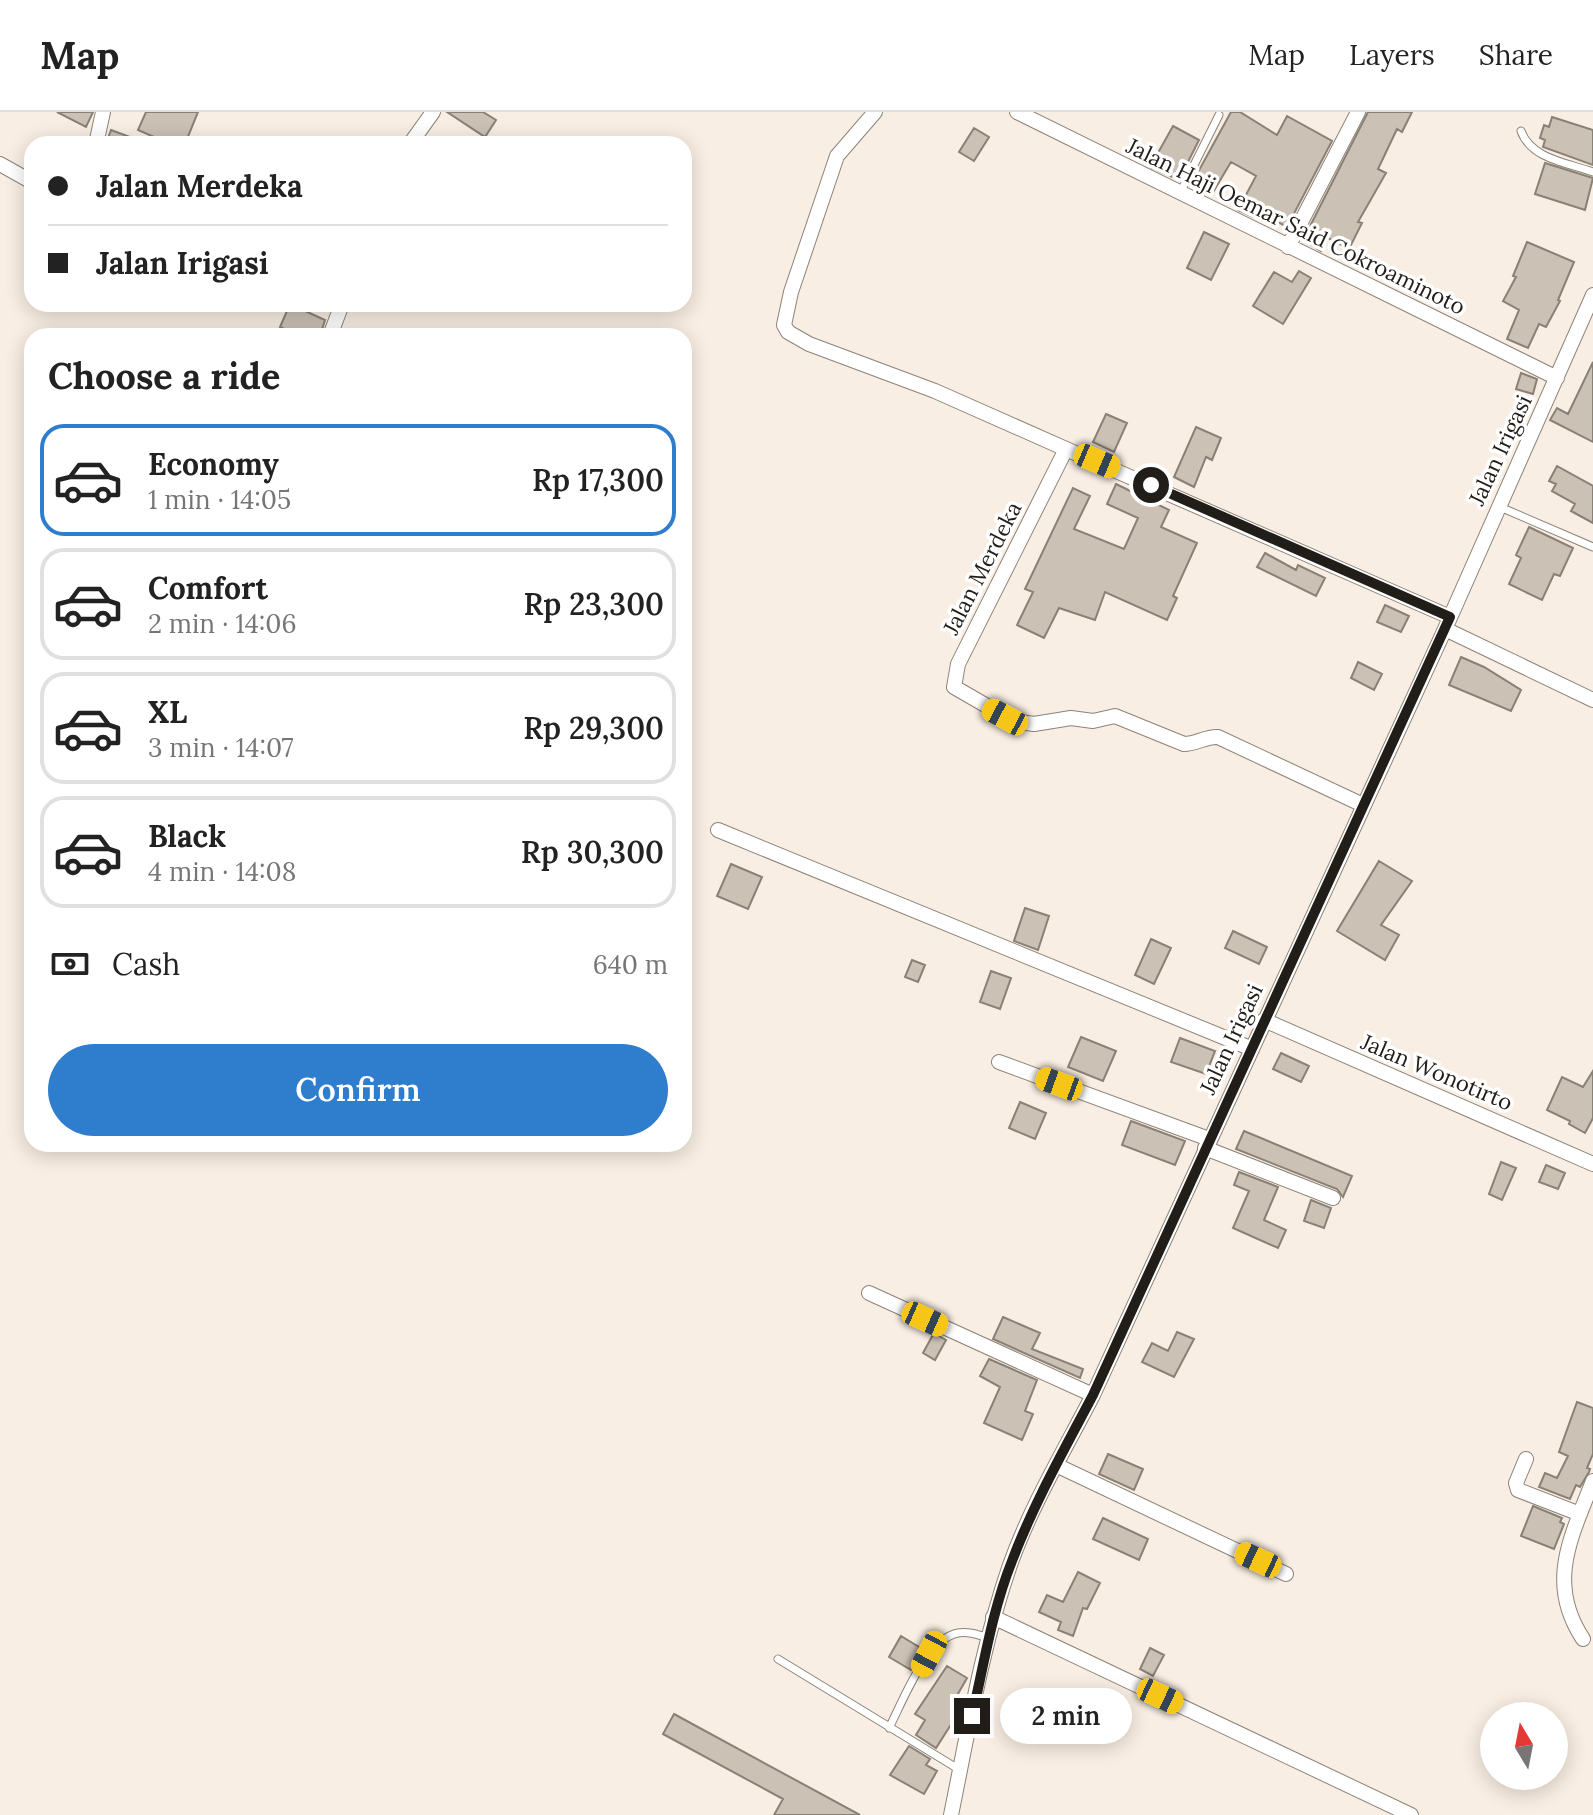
<!DOCTYPE html>
<html lang="en">
<head>
<meta charset="utf-8">
<style>
	:root { --surface:#fff; --page:#f6f6f6; --text:#222; --muted:#767676; --line:#e0e0e0; --accent:#2e7ecd }
	body { margin:0; font-family:Lora,serif; background:var(--page); color:var(--text); height:100vh; display:flex; flex-direction:column; font-size:30px; white-space:nowrap }
	* { box-sizing:border-box; margin:0 }
	p { font-size:26px; color:var(--muted) }
	.icon { flex:none; width:44px; height:44px; fill:none; stroke:currentColor; stroke-width:2; stroke-linecap:round; stroke-linejoin:round }
	.map { position:relative; flex:1; overflow:hidden }
	.sheet { position:absolute; left:24px; top:216px; width:668px; height:824px; display:flex; flex-direction:column; background:var(--surface); border-radius:24px; box-shadow:0 4px 20px #0003 }
	.sheet>* { flex:none }
	.hud { position:absolute; left:24px; top:24px; width:668px; height:176px; border-radius:24px; box-shadow:0 4px 20px #0003; display:grid; align-content:center; height:176px; padding:0 24px; background:var(--surface) }
	.needle { width:52px; rotate:350deg }
	.buttons { position:absolute; left:1480px; top:1590px; display:grid; gap:16px }
	.buttons a { display:grid; place-items:center; width:88px; height:88px; border-radius:50%; background:var(--surface); box-shadow:0 4px 20px #0003; font-size:40px }
	.end { position:absolute; width:36px; height:36px; margin:-18px; border:10px solid #211d19; background:#fff; box-shadow:0 0 0 4px #fff }
	.from { border-radius:50% }
	.bubble { position:absolute; height:56px; border-radius:28px; background:var(--surface); box-shadow:0 4px 20px #0003; font-size:26px; font-weight:600; line-height:56px; text-align:center }
	.car { position:absolute; width:24px; height:48px; margin:-24px -12px; border-radius:10px; box-shadow:0 0 6px 2px #0007; background:linear-gradient(#f5c518 24%,#345 0 40%,#f5c518 0 76%,#345 0 86%,#f5c518 0) }
	.hud b { display:flex; align-items:center; gap:28px; height:76px; font-size:30px }
	.hud b+b { border-top:2px solid var(--line) }
	.hud i { width:20px; height:20px; background:var(--text) }
	ul { padding:0; list-style:none }
	li { display:flex; align-items:center; gap:24px; height:112px; margin:0 16px 12px; padding:0 8px; border:4px solid var(--line); border-radius:24px }
	li div { flex:1 }
	li b { display:block; font-size:30px }
	li em { font-style:normal; font-weight:600 }
	li.selected { border-color:var(--accent) }
	li>.icon { width:72px; height:72px; stroke-width:1.5 }
	h2 { padding:0 24px; font-size:36px; line-height:96px }
	.pay { display:flex; align-items:center; gap:20px; height:88px; padding:0 24px; font-size:30px }
	.pay p { margin-inline-start:auto }
	.primary-button { display:flex; gap:16px; margin-top:auto; padding:16px 24px }
	.primary-button a { flex:1; height:92px; border-radius:48px; background:var(--accent); color:#fff; font-size:32px; font-weight:600; line-height:92px; text-align:center }
	header { display:flex; align-items:center; gap:48px; box-sizing:border-box; height:112px; padding:0 40px; background:var(--surface); border-bottom:2px solid var(--line) }
	header strong { font-size:38px }
	nav { display:flex; gap:44px; margin-inline-start:auto; font-size:28px }
	.map>svg:first-child { display:block }
	.building { fill:#cbc1b5; stroke:#898076; stroke-width:2 }
	.lines { fill:none; stroke-linecap:round; stroke-linejoin:round }
	.lane-casing { stroke:#8c8378; stroke-width:9 }
	.street-casing { stroke:#8c8378; stroke-width:16 }
	.lane { stroke:#fff; stroke-width:7 }
	.street { stroke:#fff; stroke-width:14 }
	.route { stroke:#211d19; stroke-width:10 }
	.labels { text-anchor:middle; dominant-baseline:central; stroke-width:7; stroke-linejoin:round; paint-order:stroke }
	.street-label { font-size:22px; fill:#211d19; stroke:#fff }
</style>
</head>
<body>
<header>
<strong>Map</strong>
<nav><a>Map</a><a>Layers</a><a>Share</a></nav>
</header>
<div class="map">
<svg width="1593" height="1703" viewBox="0 0 1593 1703">
	<rect width="100%" height="100%" fill="#f9eee3"/>
	<path class="building" d="M57,0H93L86,15Z
		M146,0H198L185,32H159L161,28L138,18Z
		M447,0H483L496,8L485,25Z
		M1231,0H1240L1277,23L1287,4L1332,29L1287,115L1257,99L1253,105L1238,98L1256,64L1231,50L1212,82L1192,71Z
		M1368,0H1412L1402,20L1397,17L1378,57L1386,61L1358,110L1362,111L1349,137L1328,126L1321,139L1303,128Z
		M1552,5L1593,18V53L1543,35L1545,28L1540,26L1544,13L1549,15Z
		M1173,14L1199,28L1179,68L1150,55Z
		M974,16L989,25L974,49L959,40Z
		M111,18L146,31V32H106Z
		M1545,51L1593,66L1585,98L1535,82Z
		M1204,120L1229,132L1211,168L1187,156Z
		M1527,130L1574,150L1558,188L1560,189L1546,215L1539,212L1528,236L1507,227L1519,198L1503,189L1516,165L1513,164Z
		M1299,159L1311,166L1283,212L1253,194L1274,160L1292,170Z
		M290,192L325,208L320,224H300L280,215Z
		M1593,250V330L1550,308L1557,296L1568,302Z
		M1521,261L1537,267L1533,282L1516,277Z
		M1106,302L1127,311L1114,340L1093,330Z
		M1196,315L1221,326L1212,348L1206,345L1194,375L1174,365Z
		M1557,354L1593,374V411L1571,399L1575,392L1552,379L1556,372L1549,369Z
		M1116,372L1169,398L1161,415L1197,431L1173,484L1177,486L1167,508L1105,480L1095,508L1059,496L1044,526L1017,513L1033,480L1025,477L1073,376L1090,384L1074,417L1124,437L1138,406L1107,392Z
		M1529,415L1573,436L1560,464L1554,462L1542,488L1509,472L1521,446L1516,443Z
		M1265,441L1296,458L1298,453L1325,466L1316,484L1257,455Z
		M1385,493L1409,504L1401,520L1377,510Z
		M1461,545L1484,555L1521,578L1511,599L1449,573Z
		M1358,550L1382,562L1374,578L1351,566Z
		M1379,749L1412,769L1381,813L1399,823L1385,848L1337,819Z
		M731,752L762,765L748,797L717,784Z
		M1025,796L1049,804L1038,838L1014,829Z
		M1233,819L1267,835L1259,852L1225,836Z
		M1151,827L1171,836L1154,872L1135,863Z
		M912,848L925,853L918,870L905,865Z
		M991,859L1011,866L1000,897L980,890Z
		M1081,925L1116,939L1103,969L1068,955Z
		M1180,926L1215,939L1206,962L1171,950Z
		M1281,941L1309,954L1301,970L1273,957Z
		M1593,959V1006L1585,1021L1569,1012L1570,1009L1547,998L1562,965L1583,975Z
		M1020,990L1046,1001L1035,1027L1009,1016Z
		M1131,1009L1185,1029L1175,1053L1122,1033Z
		M1244,1019L1352,1064L1343,1085L1337,1077L1236,1037Z
		M1501,1050L1516,1056L1502,1088L1489,1082Z
		M1546,1053L1565,1061L1558,1077L1539,1070Z
		M1239,1060L1278,1075L1264,1108L1286,1118L1278,1136L1233,1116L1249,1079L1234,1073Z
		M1311,1088L1331,1096L1324,1116L1304,1109Z
		M1003,1205L1040,1221L1032,1237L1083,1257L1080,1266L993,1227Z
		M1177,1220L1194,1227L1174,1265L1142,1250L1152,1231L1168,1239Z
		M934,1221L946,1228L935,1248L923,1241Z
		M989,1247L1037,1268L1025,1299L1033,1302L1022,1328L984,1311L1000,1275L980,1264Z
		M1577,1290L1593,1296V1342L1587,1356L1590,1357L1589,1360L1580,1375L1576,1373L1570,1387L1539,1375L1545,1361L1557,1366L1568,1344L1559,1340Z
		M1108,1342L1143,1357L1134,1378L1099,1362Z
		M1533,1394L1562,1406L1560,1410L1564,1412L1554,1437L1521,1424Z
		M1103,1406L1148,1427L1139,1448L1093,1427Z
		M1078,1460L1100,1471L1087,1497L1083,1496L1073,1524L1058,1518L1061,1510L1039,1500L1047,1483L1063,1490Z
		M901,1524L924,1538L911,1558L889,1545Z
		M1150,1536L1164,1543L1153,1564L1140,1557Z
		M947,1554L967,1566L951,1594L959,1600L936,1636L916,1623L925,1608L915,1602Z
		M674,1602L860,1703H774L783,1687L663,1622Z
		M909,1634L930,1647L926,1653L937,1659L924,1682L890,1663Z"/>
	<g class="lines">
		<defs>
			<path id="lane" d="M1521,19C1531,47 1568,51 1593,60
				M1180,81L1219,3
				M1500,395L1593,435
				M778,1547L960,1658
				M889,1616C903,1589 926,1527 958,1521C968,1519 979,1523 989,1526"/>
			<path id="street" d="M875,0L837,44L791,180L784,213L788,220L809,232L935,279L1066,337
				M1017,0L1557,266
				M96,32L103,0
				M410,32L433,0
				M0,52L32,70
				M1288,135L1358,0
				M330,224L342,192
				M1445,517L1593,588
				M1363,693L1218,625C1206,624 1197,632 1184,632L1115,604L1093,609L1071,606L1034,612L1013,609L954,575L958,552L1066,337L1450,505
				M718,718L1250,936
				M1264,908L1593,1052
				M999,950L1209,1027
				M1205,1036L1333,1086
				M869,1181L1093,1283
				M1526,1347L1516,1371L1518,1378L1580,1402
				M1056,1353L1286,1462
				M993,1505L1411,1703
				M1583,1527C1546,1471 1571,1425 1593,1369
				M951,1703C968,1620 982,1534 1010,1453C1031,1394 1064,1339 1093,1283L1445,517L1593,183"/>
		</defs>
		<use href="#lane" class="lane-casing"/>
		<use href="#street" class="street-casing"/>
		<use href="#lane" class="lane"/>
		<use href="#street" class="street"/>
	</g>
	<g class="lines">
		<path class="route" d="M972,1604C984,1552 992,1499 1012,1449C1034,1391 1064,1338 1093,1283L1450,505L1151,373"/>
	</g>
	<g class="labels">
		<g class="street-label">
			<text transform="translate(1296 114) rotate(26)">Jalan Haji Oemar Said Cokroaminoto</text>
			<text transform="translate(1500 338) rotate(-65)">Jalan Irigasi</text>
			<text transform="translate(982 456) rotate(-63)">Jalan Merdeka</text>
			<text transform="translate(1231 927) rotate(-65)">Jalan Irigasi</text>
			<text transform="translate(1437 960) rotate(23)">Jalan Wonotirto</text>
		</g>
	</g>
</svg>
<div class="buttons">
<a><svg class="needle" viewBox="-14 -14 28 28"><path d="M0-13l5 13h-10z" fill="#e53935"/><path d="M0 13l5-13h-10z" fill="#767676"/></svg></a>
</div>
<i class="end from" style="left:1151px;top:373px"></i>
<i class="end" style="left:972px;top:1604px"></i>
<div class="bubble" style="left:1000px;top:1576px;width:132px">2 min</div>
<i class="car" style="left:1097px;top:349px;rotate:113deg"></i>
<i class="car" style="left:1005px;top:605px;rotate:298deg"></i>
<i class="car" style="left:1059px;top:972px;rotate:290deg"></i>
<i class="car" style="left:925px;top:1207px;rotate:114deg"></i>
<i class="car" style="left:1258px;top:1448px;rotate:295deg"></i>
<i class="car" style="left:929px;top:1542px;rotate:208deg"></i>
<i class="car" style="left:1160px;top:1584px;rotate:115deg"></i>
<div class="hud">
<b><i class="from"></i>Jalan Merdeka</b>
<b><i></i>Jalan Irigasi</b>
</div>
<section class="sheet">
<h2>Choose a ride</h2>
<ul>
<li class="selected"><svg class="icon" aria-label="car" viewBox="0 0 24 24"><path d="M5 17H2v-5l4-1 3-4h7l3 4 3 1v5h-3M9 17h6M6 11h13"/><circle cx="7" cy="17" r="2"/><circle cx="17" cy="17" r="2"/></svg><div><b>Economy</b><p>1 min · 14:05</p></div><em>Rp 17,300</em></li>
<li><svg class="icon" aria-label="car" viewBox="0 0 24 24"><path d="M5 17H2v-5l4-1 3-4h7l3 4 3 1v5h-3M9 17h6M6 11h13"/><circle cx="7" cy="17" r="2"/><circle cx="17" cy="17" r="2"/></svg><div><b>Comfort</b><p>2 min · 14:06</p></div><em>Rp 23,300</em></li>
<li><svg class="icon" aria-label="car" viewBox="0 0 24 24"><path d="M5 17H2v-5l4-1 3-4h7l3 4 3 1v5h-3M9 17h6M6 11h13"/><circle cx="7" cy="17" r="2"/><circle cx="17" cy="17" r="2"/></svg><div><b>XL</b><p>3 min · 14:07</p></div><em>Rp 29,300</em></li>
<li><svg class="icon" aria-label="car" viewBox="0 0 24 24"><path d="M5 17H2v-5l4-1 3-4h7l3 4 3 1v5h-3M9 17h6M6 11h13"/><circle cx="7" cy="17" r="2"/><circle cx="17" cy="17" r="2"/></svg><div><b>Black</b><p>4 min · 14:08</p></div><em>Rp 30,300</em></li>
</ul>
<div class="pay"><svg class="icon" aria-label="cash" viewBox="0 0 24 24"><path d="M3 7h18v10H3z"/><circle cx="12" cy="12" r="2"/></svg>Cash<p>640 m</p></div>
<div class="primary-button"><a>Confirm</a></div>
</section>
</div>
</body>
</html>
